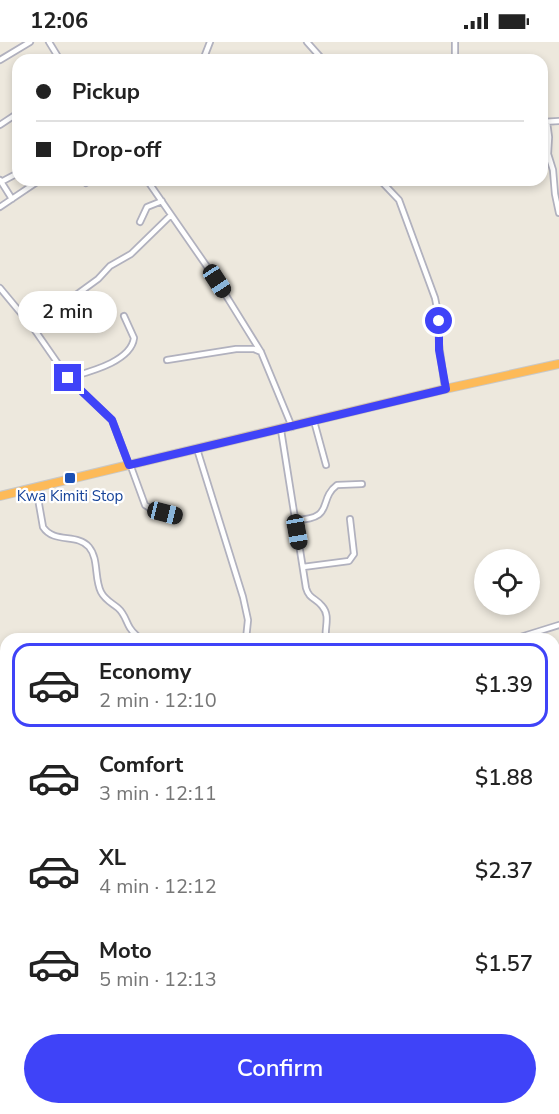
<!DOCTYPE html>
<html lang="en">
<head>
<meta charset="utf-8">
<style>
	:root { --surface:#fff; --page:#f2f2f2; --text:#222; --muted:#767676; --line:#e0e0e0; --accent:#3f43f8 }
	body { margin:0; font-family:"Nunito Sans",sans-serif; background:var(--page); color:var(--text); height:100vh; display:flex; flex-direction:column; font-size:22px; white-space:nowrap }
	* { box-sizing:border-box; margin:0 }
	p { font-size:20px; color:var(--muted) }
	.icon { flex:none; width:33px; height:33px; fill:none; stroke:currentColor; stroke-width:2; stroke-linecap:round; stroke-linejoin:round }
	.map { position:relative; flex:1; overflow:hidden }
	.details { position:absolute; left:0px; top:591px; width:560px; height:482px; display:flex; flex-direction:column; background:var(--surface); border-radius:18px 18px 0 0; box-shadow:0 3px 9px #0003 }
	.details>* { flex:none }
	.guide { position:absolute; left:12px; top:12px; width:536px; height:132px; border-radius:18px; box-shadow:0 3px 9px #0003; display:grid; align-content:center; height:132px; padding:0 24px; background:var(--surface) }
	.fabs { position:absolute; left:474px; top:507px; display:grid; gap:12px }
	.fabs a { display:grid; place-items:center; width:66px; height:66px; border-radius:50%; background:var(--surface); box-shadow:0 3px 9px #0003; font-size:30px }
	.end { position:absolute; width:27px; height:27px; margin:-14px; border:8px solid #3f43f8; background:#fff; box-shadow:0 0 0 3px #fff }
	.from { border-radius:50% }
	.bubble { position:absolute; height:42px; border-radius:21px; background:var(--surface); box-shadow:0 3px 9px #0003; font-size:20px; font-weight:600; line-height:42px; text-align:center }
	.car { position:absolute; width:18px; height:36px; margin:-18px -9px; border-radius:8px; box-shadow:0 0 4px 2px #0007; background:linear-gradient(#222 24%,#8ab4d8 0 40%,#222 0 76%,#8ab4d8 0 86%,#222 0) }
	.guide b { display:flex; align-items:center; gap:21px; height:57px; font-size:22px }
	.guide b+b { border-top:2px solid var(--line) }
	.guide i { width:15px; height:15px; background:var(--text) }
	ul { padding:10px 0 0; list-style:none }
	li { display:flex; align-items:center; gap:18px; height:84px; margin:0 12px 9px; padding:0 12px; border:3px solid transparent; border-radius:18px }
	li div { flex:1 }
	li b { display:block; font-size:22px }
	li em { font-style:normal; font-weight:600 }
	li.selected { border-color:var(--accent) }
	li>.icon { width:54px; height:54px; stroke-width:1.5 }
	.cta { display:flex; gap:12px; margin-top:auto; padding:12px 24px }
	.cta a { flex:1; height:69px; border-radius:36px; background:var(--accent); color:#fff; font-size:24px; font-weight:600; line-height:69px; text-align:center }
	.status { display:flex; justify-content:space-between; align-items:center; height:42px; padding:0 30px; background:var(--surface); direction:ltr }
	.status svg { height:16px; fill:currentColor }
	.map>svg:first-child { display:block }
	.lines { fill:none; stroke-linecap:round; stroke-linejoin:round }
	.minor-casing { stroke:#b1b1be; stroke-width:8 }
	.highway-casing { stroke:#c8c8c8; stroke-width:10 }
	.minor { stroke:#fff; stroke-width:4.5 }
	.highway { stroke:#fdba58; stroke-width:8 }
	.route { stroke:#3f43f8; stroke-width:8 }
	.transit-dot { fill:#1a4fb4; stroke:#fff; stroke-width:2 }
	.labels { text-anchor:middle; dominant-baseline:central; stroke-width:4.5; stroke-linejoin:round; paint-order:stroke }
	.transit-label { font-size:15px; fill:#164399; stroke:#fff }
</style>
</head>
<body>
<div class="status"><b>12:06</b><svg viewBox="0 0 49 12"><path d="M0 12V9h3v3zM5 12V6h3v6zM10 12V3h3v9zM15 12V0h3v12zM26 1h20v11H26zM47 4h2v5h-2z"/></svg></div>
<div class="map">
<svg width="559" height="1072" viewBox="0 0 559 1072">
	<rect width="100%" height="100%" fill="#ede8dd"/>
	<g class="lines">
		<defs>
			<path id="minor" d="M49,0L60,18
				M307,0L323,18
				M0,18L30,0
				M203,18L210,0
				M455,18V0
				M542,80L559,79
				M547,80L549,95L548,112L553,128L555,152L559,171
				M0,83L18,71
				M0,138L12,157
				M84,138L86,141
				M147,138L217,239L261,310L292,385
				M380,138L399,158L435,256L438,271L439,302L445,347
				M1,140L18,131
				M0,165L40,138
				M140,180L147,165L162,159
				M0,246L34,287L68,336L112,378L129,423
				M34,287L63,268L76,253L98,237L110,224L131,212L171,173
				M167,318L236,307H254L261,310
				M68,336C88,330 131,320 134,296L124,274
				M314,379L326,423
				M281,388L306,546C309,557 316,556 322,564C331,574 324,586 326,597
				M197,407L243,555L248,578L246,597
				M130,422L145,463L153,468L177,474
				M36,445L43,485C54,502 77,491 89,505C99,517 94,536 101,550C105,558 112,561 118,566C125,572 126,580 130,586C133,591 137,593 140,597
				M295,478C336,477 317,458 337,443L362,442
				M303,525L349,519L354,512L350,477
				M514,597L559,583
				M0,641L6,652
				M0,754L6,753"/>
			<path id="highway" d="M0,454L445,347L559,322"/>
		</defs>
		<use href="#minor" class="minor-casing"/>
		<use href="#highway" class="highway-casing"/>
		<use href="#minor" class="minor"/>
		<use href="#highway" class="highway"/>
	</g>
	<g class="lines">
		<path class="route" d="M68,336L112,378L129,423L446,347L439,308V279"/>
	</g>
	<rect class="transit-dot" x="64" y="430" width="12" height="12" rx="3"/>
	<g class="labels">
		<g class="transit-label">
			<text x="70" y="454">Kwa Kimiti Stop</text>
		</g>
	</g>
</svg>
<div class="fabs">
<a><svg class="icon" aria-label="locate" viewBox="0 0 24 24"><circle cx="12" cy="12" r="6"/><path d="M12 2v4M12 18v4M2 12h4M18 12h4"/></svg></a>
</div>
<i class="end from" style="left:439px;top:279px"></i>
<i class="end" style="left:68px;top:336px"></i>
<div class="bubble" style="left:18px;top:249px;width:99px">2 min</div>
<i class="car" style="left:217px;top:239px;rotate:147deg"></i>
<i class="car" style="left:165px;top:471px;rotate:104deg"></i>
<i class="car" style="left:297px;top:490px;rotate:170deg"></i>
<div class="guide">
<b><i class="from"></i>Pickup</b>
<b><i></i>Drop-off</b>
</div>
<section class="details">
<ul>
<li class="selected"><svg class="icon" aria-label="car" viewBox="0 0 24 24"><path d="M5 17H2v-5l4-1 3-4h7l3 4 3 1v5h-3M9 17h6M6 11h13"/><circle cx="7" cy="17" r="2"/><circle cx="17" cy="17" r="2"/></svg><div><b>Economy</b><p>2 min · 12:10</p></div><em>$1.39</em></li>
<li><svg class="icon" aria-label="car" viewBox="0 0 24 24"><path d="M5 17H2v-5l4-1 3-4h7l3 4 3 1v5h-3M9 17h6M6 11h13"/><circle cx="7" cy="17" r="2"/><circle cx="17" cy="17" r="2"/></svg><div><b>Comfort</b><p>3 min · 12:11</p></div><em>$1.88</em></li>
<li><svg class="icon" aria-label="car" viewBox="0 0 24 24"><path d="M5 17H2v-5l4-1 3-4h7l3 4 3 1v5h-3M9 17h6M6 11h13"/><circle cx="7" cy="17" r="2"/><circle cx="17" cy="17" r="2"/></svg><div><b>XL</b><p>4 min · 12:12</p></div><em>$2.37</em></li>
<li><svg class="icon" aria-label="car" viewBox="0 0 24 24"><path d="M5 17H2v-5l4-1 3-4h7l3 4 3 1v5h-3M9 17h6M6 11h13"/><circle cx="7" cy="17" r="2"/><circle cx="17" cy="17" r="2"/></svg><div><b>Moto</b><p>5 min · 12:13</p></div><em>$1.57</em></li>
</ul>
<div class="cta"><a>Confirm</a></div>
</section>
</div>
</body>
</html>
